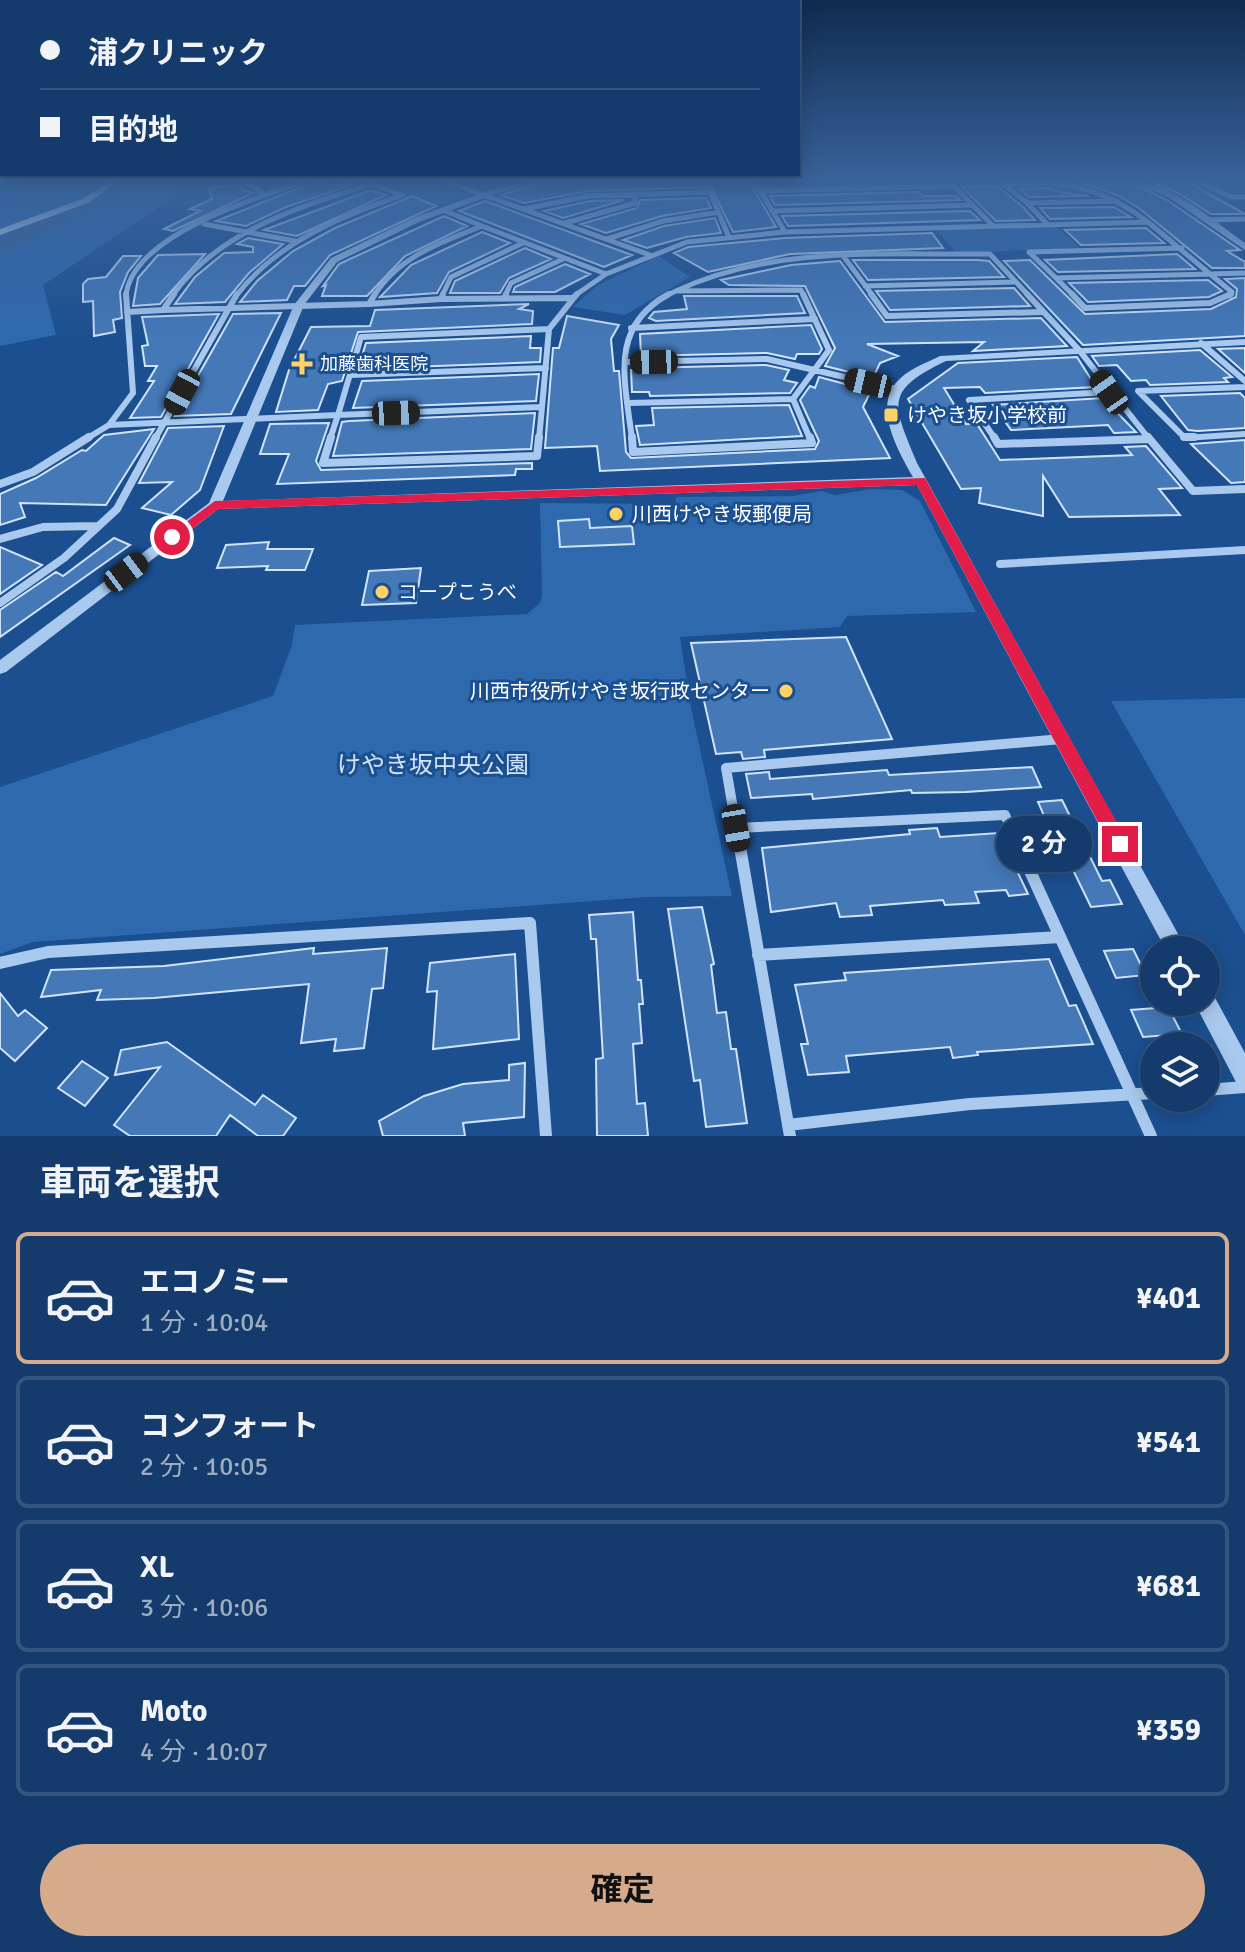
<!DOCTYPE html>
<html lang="ja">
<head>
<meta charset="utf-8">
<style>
	:root { --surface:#143b6b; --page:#214673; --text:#f1f3f6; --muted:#9dadc1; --line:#33557e; --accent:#d6ab8b }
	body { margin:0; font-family:Signika,"Noto Sans JP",sans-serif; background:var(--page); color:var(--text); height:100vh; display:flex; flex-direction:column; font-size:30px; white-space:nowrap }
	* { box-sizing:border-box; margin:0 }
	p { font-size:26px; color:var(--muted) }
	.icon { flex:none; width:44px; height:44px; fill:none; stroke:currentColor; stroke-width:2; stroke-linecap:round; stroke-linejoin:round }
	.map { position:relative; height:1136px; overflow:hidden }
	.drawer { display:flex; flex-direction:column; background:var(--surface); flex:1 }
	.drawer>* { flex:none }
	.hud { position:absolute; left:0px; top:0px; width:800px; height:176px; box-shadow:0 4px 20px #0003,0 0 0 2px var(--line); display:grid; align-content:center; height:176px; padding:0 40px; background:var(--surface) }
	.buttons { position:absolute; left:1140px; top:936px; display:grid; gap:16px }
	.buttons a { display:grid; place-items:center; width:80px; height:80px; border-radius:50%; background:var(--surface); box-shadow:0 4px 20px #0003,0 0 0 2px var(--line); font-size:40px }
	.end { position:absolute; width:36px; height:36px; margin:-18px; border:10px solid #e11d48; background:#fff; box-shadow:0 0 0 4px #fff }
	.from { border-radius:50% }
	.bubble { position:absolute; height:56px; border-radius:28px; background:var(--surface); box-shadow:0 4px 20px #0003,0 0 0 2px var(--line); font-size:26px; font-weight:700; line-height:56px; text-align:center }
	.car { position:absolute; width:24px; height:48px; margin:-24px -12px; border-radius:10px; box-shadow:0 0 6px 2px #0007; background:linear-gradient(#222 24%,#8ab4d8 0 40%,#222 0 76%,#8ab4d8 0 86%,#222 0) }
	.hud b { display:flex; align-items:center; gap:28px; height:76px; font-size:30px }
	.hud b+b { border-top:2px solid var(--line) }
	.hud i { width:20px; height:20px; background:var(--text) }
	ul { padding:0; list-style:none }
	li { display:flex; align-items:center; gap:24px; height:132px; margin:0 16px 12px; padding:0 24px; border:4px solid var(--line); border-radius:12px }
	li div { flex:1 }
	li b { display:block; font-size:30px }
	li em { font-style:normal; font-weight:700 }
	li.active { border-color:var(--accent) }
	li>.icon { width:72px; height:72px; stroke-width:1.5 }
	h2 { padding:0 40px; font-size:36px; line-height:96px }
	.primary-button { display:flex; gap:16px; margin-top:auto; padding:16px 40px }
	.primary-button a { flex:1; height:92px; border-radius:48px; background:var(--accent); color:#111; font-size:32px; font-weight:700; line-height:92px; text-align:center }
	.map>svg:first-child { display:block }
	.green { fill:#2e69ad }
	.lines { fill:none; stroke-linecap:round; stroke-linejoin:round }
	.river { fill:#3c6290; fill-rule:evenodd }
	.building { fill:#4478b7; stroke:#cfe3fa; stroke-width:2 }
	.minor-far4 { stroke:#a9c9ee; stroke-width:5 }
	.minor-far3 { stroke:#a9c9ee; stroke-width:6 }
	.minor-far2 { stroke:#a9c9ee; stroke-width:8 }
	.minor-far1 { stroke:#a9c9ee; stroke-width:10 }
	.minor { stroke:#a9c9ee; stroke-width:12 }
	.tertiary { fill:#a9c9ee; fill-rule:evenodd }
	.secondary { fill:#d6e6fa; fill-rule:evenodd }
	.route { fill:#e11d48 }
	.poi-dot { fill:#ffd166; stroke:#1b4f8f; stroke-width:3 }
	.labels { text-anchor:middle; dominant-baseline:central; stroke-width:6; stroke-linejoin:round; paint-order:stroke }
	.far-poi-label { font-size:18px; fill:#fff; stroke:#1b4f8f; text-anchor:start }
	.poi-label { font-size:20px; fill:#fff; stroke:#1b4f8f; text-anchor:start }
	.near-park-label { font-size:24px; fill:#cfe3fa; stroke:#1b4f8f }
</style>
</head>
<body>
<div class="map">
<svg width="1245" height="1136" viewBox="0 0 1245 1136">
	<rect width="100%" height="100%" fill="#1b4f8f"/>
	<path class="green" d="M0,182H184L180,193L43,285L56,335L0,346Z
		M374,182H435L470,195L441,206Z
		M1056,226L1080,248L957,253L935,229Z
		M659,256L690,277L625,315L573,307L598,285Z
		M871,489L902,490L920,501L976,612L847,616L840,627L680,637L691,708L732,896L647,897L33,942L0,954V787L273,696L292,645L295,625L527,614L540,603L542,595L540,503L675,504L676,497L793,496L821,491L835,495Z
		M1245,698V935L1111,701Z"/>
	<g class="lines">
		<path class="river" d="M111,182H131L100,205L0,253V238Z"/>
	</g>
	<path class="building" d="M314,182L332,185L357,183L286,207L246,226L216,221Z
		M543,182L750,183L776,227L733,232L711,187L589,191L524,203L501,195Z
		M1129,182L1167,200L1240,250L1227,251L1245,262V268H1212L1140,209L1119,196L1083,183Z
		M1151,182H1193L1196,187L1245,214H1211L1178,193Z
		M239,184L242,190L253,193L173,231L164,229L200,211L190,209L212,199L209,189Z
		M997,186L1023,207L1035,220L996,221L962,187Z
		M1047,188L1060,192L1089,196L1029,197L1019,189Z
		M371,190L386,195L297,236L264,230Z
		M919,192L922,196H956L960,200L775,205L770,196Z
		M412,196L436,206L330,255L305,286H294L287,300L240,302L257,281L293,251L335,228Z
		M706,198L711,208L662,216L606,233L581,224L637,208L640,200Z
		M624,200L563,218L544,211L590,201Z
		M485,201L632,255L604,267L459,211Z
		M1114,207L1131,217L1050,219L1040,208Z
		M970,211L980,220L788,226L782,216Z
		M444,216L467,226L405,256L367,296H322L326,285L323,286L339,264Z
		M715,218L721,233L686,237L647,248L623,240L664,226Z
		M1146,228L1164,243L1081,245L1065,230Z
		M482,232L510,243L449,272L437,293L380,297L411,265Z
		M932,233L943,248L790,254L708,272L674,253L688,247L785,238Z
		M248,238L283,244L249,273L225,302L175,304L195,277L224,253L253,252V247L237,244Z
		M525,248L551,259L509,278L500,293H450L455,281Z
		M205,254L160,304L133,306L138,278L158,255Z
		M1177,254L1195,269L1058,272L1045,260Z
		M123,256H141L128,272L120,292L122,318L113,320L115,332L94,336L93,301L83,302V284L88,279L106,277Z
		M853,260H978L989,261L1004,277L868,280Z
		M1030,260L1085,314L1211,309L1236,297L1237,289L1225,279L1245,278V336L1083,345L1004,261Z
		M840,261L885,322L1041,318L1067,346L973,351L984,342L867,344L898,356L880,363L873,378L825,366L835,348L805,286L729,285L721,280L791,265Z
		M565,264L590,274L555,292H513L515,287Z
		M1208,280L1222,291L1209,297L1088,302L1069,283Z
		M1014,288L1030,306L890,310L876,291Z
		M684,296H797L805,313L656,321L649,318L654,312L687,309Z
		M529,304L519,309L533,311L532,324L358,332L342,381L328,384L318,410L276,412L289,370L311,327L370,326L375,310Z
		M281,313L231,414L175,416L233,314Z
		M219,314L161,417L130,418L154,381H148L157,366H145L142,346L148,345L142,317Z
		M567,316L619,325L611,339L614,371H619L626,452L631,458L815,449L819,441L800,400L810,386L815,388L819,377L871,391L863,407L890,458L600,471L597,446L545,448L553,348H559Z
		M811,325L822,349L819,354H797L795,359L767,353L641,356L640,334Z
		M531,336L530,348H541L540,362L358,369L366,343Z
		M1245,348V373L1218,349Z
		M1200,350L1232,377L1224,378L1228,382L1150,385L1146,380L1131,381L1117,365L1099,366L1092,356Z
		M1077,357L1096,387L985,393L980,387L944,388L966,424H977L1000,460L1132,455L1125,447L1146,446L1182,488L1159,489L1180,515L1069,517L1043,476V516L979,503L981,488L961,489L908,399L958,363Z
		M766,365L789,370L784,380L797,383L790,393L650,396L649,392H632L631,370L642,368Z
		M539,374L536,401L353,408L362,381Z
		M1240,393L1245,398V428L1198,431L1188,430L1161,396Z
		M1103,398L1136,432L1114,433L1108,425L1011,430L993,405Z
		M789,405L802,436L640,445L636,426L654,425L652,408Z
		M535,413L531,449L333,456L342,422L349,421Z
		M329,423L316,461L321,470L532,463V469H516L515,475L277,484L289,454H260L270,424Z
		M224,426L200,490L171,515L142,508L172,482L139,483L168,428Z
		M154,429L106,505L20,503L25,517L0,525V494L36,478L82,450L86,451L104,435Z
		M1245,440V482L1231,483L1191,444Z
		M589,519L590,528L632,526L634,544L560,547L558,521Z
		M114,538L130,545L0,637V610L56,572L63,576Z
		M269,542L267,549H313L305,570H266L268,566L217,568L226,545Z
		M0,547L42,565L0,594Z
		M421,568L416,603L362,605L369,571Z
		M846,637L892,739L764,750L765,757L743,759L741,752L716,754L691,643Z
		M1032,767L1041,787L966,792L912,793L911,790L813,799L812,794L751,798L746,774L769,772L770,779L887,770L889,775Z
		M1062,800L1102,881L1110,880L1122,904L1091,907L1073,870L1068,871L1038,802Z
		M937,828L940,837L999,833L1028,894L1009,896L1006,890L975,892L979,903L945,905L943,900L870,906L872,915L840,917L836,903L771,912L762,848L910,834L909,830Z
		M702,907L714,964L711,965L717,1013L726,1012L731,1049H736L747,1123L706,1127L700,1080L694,1081L668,909Z
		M633,912L638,980H641L643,1004H639L642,1043L633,1044L637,1104L645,1103L648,1136H597L596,1059L603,1058L596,939H591L589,915Z
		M314,948L313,954L387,948L383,988L372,989L364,1048L334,1051L336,1039L301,1043L309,984L154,998L97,1000L101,990L41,997L51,970L164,966Z
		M1133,949L1146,975L1116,978L1104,951Z
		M515,954L519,1039L433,1049L437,991L427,992L430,963Z
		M1049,959L1069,1006L1076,1005L1093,1044L977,1052L978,1055L953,1058L950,1047L846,1056L849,1072L808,1075L801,1044H808L795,985L846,980L844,973Z
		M0,993L18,1016L25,1010L47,1028L15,1061L0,1048Z
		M1168,1007L1182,1034L1143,1037L1131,1010Z
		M167,1042L255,1105L263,1095L296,1118L283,1136H258L230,1115L216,1136H130L114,1125L160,1067L115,1075L121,1050Z
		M82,1061L108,1078L85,1106L58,1088Z
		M525,1063L524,1117L463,1123L465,1136H383L379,1121L424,1096L463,1084L509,1080V1065Z"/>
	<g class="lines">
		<path class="minor-far4" d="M246,182L264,194
			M448,182L650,255
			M755,182L785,232
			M1198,182L1232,197H1245
			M1004,184L1027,203
			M760,191L954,186L993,226
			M524,209L589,196L710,192L728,235
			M443,210L482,226
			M772,211L973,205
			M1207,220L1245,219
			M1148,222L1210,274
			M565,223L635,203V195
			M204,224L295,241
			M1047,224L1027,203L1117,201
			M607,239L663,221L719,212
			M844,257L873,296
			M1210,274L1232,292L1230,296
			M1210,274L1245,273
			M1056,278L1029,252L1182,248
			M865,286L1014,282
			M676,291C774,245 884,255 990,254L1029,296
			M676,291L801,290L804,296
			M126,296C131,237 253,198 303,182
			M172,296C218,231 299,207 371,184
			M236,296C278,241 339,218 402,195L366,182
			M374,296C398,257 441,242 482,226L606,274
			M442,296L451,277L523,243
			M505,296L511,283L563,259
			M574,296L606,274L687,242L785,232L1148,222C1118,199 1086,185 1047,183C1032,183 1017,185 1002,182
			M665,296L676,291
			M1074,296L1056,278L1210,274"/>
		<path class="minor-far3" d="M174,294L163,310L369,304
			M375,294L369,304L441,299L443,294
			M803,294L829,350L793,399L810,439
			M871,294L887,316L1042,312
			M1027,294L1079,350L1149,439
			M1072,294L1085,308L1210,303L1231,294
			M505,297L506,294
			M441,299L571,298
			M127,312L163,310
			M631,328L815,319
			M549,329L577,294
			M1201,343L1245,381
			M626,362L767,359L896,389
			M350,375L546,368
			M1245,387L1138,391L1185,438L1245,434
			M629,403L793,399
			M338,415L361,337L549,329L542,407
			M338,415L542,407
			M109,425L338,415
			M86,439L109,425L133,393L126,294
			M155,439L237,294
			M330,439L338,415
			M539,439L542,407
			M632,439C625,381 608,327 669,294
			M995,439L969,400L1109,392
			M1137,439H1149"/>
		<path class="minor-far2" d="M331,437L323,463L537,456L539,437
			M632,437L633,452L812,443L810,437
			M994,437L998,444L1149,439
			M1148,437L1193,491L1245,489
			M1184,437H1194
			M0,484L33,472L89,437
			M0,539L43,527L98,526
			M1000,564L1245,550
			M0,603L64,558L117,509L156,437"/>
		<path class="minor-far1" d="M736,828L1005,815L1020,849
			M740,849L726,768L1062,739"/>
		<path class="minor" d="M740,847L790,1136
			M1019,847L1151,1136
			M758,955L1060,937
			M0,963L48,952L530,923L546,1136
			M1206,1090L1245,1087
			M788,1125L970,1104L1154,1093"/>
		<path class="tertiary" d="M527,182H540L495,194L419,222L337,262L304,305L223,501L913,477C900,454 876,413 893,387C903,371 924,364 940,356L1245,339V345L946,361C883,391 893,405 917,463L1187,950H1166L917,485L218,509L6,672L0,674V660L209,503L294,305L331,258L413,218L490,190Z
			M1132,182C1170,181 1215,222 1245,243V250L1168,197Z
			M1206,992L1213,994L1245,1053V1087L1237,1084L1194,1002H1206Z"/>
		<path class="secondary" d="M109,182H118L88,203L0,235V229L82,199Z"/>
	</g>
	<linearGradient id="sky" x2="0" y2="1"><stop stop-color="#0f2b4f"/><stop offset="0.53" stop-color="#39639b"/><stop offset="1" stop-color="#39639b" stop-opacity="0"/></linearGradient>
	<rect width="1245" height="341" fill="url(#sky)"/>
	<path class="route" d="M925,478L1126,839V850H1113L917,485L218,509L177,540L166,537L215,501Z"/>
	<g class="poi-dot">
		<path d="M298 352h8v8h8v8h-8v8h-8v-8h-8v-8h8z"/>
		<rect x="883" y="407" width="16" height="16" rx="4"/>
		<circle cx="616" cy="514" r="8"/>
		<circle cx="382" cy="592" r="8"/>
		<circle cx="786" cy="691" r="8"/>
	</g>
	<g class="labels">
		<g class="far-poi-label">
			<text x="320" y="364">加藤歯科医院</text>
		</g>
		<g class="poi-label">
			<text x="907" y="415">けやき坂小学校前</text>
			<text x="632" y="514">川西けやき坂郵便局</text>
			<text x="398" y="592">コープこうべ</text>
			<text x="770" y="691" text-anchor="end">川西市役所けやき坂行政センター</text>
		</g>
		<g class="near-park-label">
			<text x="433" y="765">けやき坂中央公園</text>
		</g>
	</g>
</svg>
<div class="buttons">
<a><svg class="icon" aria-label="locate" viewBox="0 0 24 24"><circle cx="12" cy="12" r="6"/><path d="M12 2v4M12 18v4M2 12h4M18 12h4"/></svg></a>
<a><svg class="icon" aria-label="layers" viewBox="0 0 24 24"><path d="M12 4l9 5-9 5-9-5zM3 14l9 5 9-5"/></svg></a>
</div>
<i class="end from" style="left:172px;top:537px"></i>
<i class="end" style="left:1120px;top:844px"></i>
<div class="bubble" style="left:996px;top:816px;width:96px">2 分</div>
<i class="car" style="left:654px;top:362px;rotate:269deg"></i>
<i class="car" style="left:868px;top:383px;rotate:283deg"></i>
<i class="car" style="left:182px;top:392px;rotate:208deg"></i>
<i class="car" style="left:1109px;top:392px;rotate:325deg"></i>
<i class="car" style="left:396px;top:413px;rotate:88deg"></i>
<i class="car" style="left:126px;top:572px;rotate:53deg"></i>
<i class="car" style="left:736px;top:828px;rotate:170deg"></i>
<div class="hud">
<b><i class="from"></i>浦クリニック</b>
<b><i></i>目的地</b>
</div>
</div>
<section class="drawer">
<h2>車両を選択</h2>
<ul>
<li class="active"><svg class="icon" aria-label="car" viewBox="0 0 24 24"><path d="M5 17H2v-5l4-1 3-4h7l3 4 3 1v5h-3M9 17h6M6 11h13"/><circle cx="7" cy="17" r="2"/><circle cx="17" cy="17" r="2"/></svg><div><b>エコノミー</b><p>1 分 · 10:04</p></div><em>¥401</em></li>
<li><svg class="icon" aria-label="car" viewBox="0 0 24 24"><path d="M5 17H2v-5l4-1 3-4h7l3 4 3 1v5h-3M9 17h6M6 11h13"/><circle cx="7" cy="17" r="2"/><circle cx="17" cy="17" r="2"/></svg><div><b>コンフォート</b><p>2 分 · 10:05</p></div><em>¥541</em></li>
<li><svg class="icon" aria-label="car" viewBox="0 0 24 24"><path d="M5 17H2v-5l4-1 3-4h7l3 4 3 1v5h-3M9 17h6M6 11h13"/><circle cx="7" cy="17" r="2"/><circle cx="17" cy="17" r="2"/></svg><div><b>XL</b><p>3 分 · 10:06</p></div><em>¥681</em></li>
<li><svg class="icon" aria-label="car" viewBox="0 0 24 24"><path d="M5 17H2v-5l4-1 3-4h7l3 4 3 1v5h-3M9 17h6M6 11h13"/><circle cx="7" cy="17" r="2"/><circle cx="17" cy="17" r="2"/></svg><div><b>Moto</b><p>4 分 · 10:07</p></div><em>¥359</em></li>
</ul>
<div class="primary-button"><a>確定</a></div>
</section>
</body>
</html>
